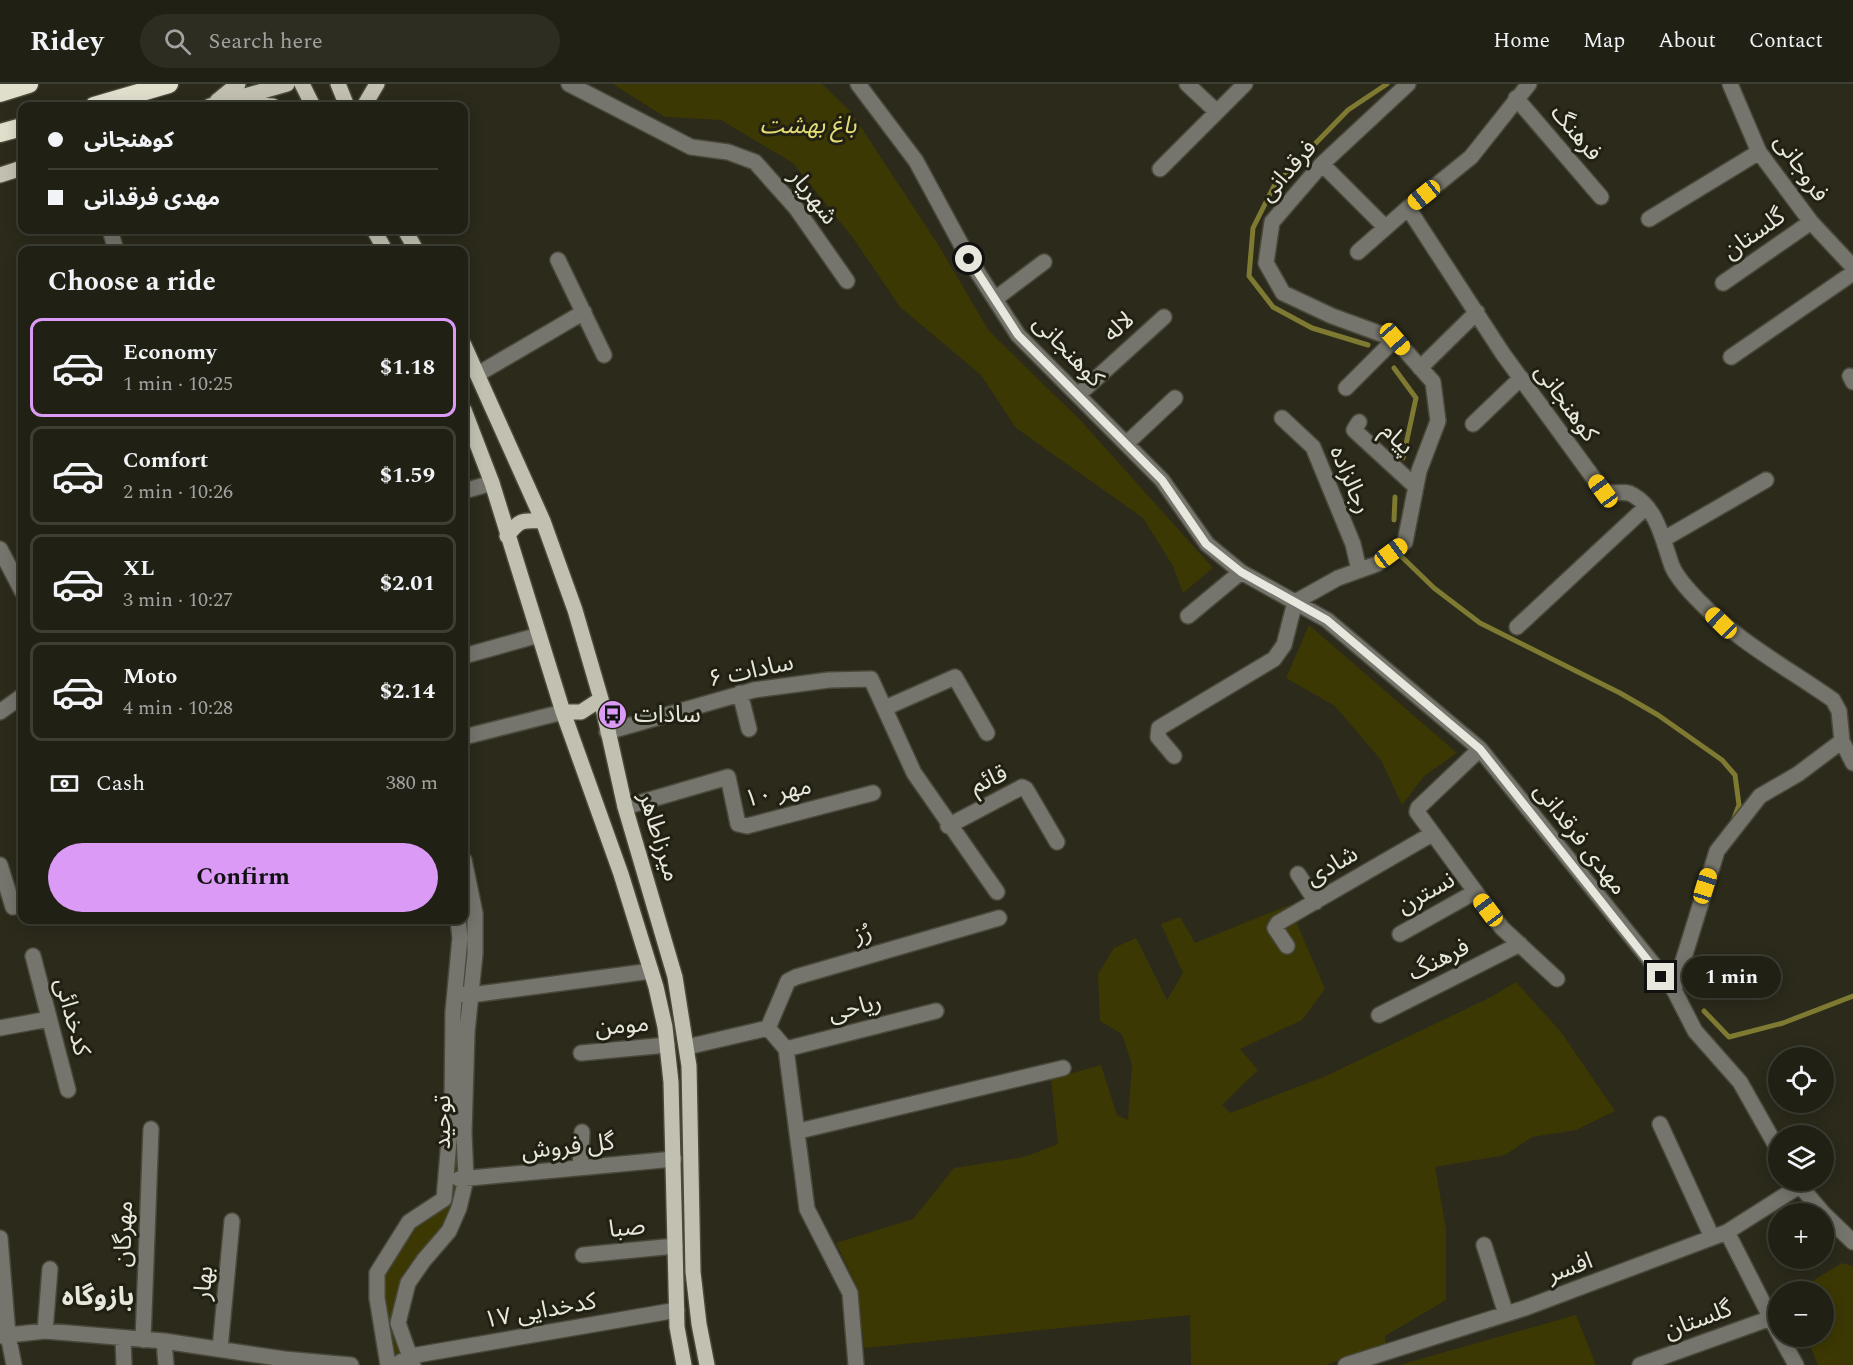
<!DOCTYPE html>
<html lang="en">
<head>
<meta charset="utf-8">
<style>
	:root { --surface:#202014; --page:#2d2d22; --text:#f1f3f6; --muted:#a2a3a0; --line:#3d3e34; --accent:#da9af6 }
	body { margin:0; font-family:Spectral,"Noto Sans Arabic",serif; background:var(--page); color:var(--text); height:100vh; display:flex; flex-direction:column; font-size:22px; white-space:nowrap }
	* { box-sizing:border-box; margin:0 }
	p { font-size:20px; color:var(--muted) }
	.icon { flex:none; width:33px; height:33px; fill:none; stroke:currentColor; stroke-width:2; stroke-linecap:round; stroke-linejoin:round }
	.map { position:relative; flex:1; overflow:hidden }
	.side { position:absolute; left:18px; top:162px; width:450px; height:678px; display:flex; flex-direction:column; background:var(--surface); border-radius:12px; box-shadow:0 3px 15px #0003,0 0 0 2px var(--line) }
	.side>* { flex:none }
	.hud { position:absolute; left:18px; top:18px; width:450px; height:132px; border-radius:12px; box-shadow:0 3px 15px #0003,0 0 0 2px var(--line); display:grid; align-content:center; height:132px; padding:0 30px; background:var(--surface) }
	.fabs { position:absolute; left:1768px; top:963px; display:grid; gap:12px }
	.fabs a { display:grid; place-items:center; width:66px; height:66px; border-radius:50%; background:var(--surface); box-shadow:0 3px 15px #0003,0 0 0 2px var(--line); font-size:30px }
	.end { position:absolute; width:27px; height:27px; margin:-14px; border:8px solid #e7e7dd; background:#111; box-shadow:0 0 0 3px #111 }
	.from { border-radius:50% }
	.bubble { position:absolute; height:42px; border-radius:21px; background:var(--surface); box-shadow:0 3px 15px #0003,0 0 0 2px var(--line); font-size:20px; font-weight:700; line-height:42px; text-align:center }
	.car { position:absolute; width:18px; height:36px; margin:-18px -9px; border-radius:8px; box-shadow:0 0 4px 2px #0007; background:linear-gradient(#f5c518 24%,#345 0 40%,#f5c518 0 76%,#345 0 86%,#f5c518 0) }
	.hud b { display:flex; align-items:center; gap:21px; height:57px; font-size:22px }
	.hud b+b { border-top:2px solid var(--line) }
	.hud i { width:15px; height:15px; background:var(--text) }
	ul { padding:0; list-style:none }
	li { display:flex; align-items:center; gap:18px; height:99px; margin:0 12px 9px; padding:0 18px; border:3px solid var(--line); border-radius:12px }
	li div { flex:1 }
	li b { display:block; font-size:22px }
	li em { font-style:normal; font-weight:700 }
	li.active { border-color:var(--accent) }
	li>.icon { width:54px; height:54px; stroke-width:1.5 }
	h2 { padding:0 30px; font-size:27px; line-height:72px }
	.pay { display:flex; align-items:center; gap:15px; height:66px; padding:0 30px; font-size:22px }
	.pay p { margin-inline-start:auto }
	.action { display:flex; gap:12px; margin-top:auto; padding:12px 30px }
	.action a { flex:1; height:69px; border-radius:36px; background:var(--accent); color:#111; font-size:24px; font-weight:700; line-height:69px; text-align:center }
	header { display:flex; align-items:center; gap:36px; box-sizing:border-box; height:84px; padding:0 30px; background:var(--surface); border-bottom:2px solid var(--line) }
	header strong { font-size:28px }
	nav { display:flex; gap:33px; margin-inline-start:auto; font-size:21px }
	.search { width:420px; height:54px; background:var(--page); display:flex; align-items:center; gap:15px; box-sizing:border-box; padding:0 21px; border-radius:33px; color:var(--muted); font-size:22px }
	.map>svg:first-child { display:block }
	.green { fill:#3c3804 }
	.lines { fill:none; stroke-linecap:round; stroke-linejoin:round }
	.stream { stroke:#7f7a31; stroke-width:5 }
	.minor-casing { stroke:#49483a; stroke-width:18 }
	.major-casing { stroke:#49483a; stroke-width:18 }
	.highway-casing { stroke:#49483a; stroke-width:21 }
	.minor { stroke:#75756d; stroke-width:15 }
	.major { stroke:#c2c1b1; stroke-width:15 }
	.highway { stroke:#e0dfcc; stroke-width:18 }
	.route { stroke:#e7e7dd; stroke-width:8 }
	.labels { text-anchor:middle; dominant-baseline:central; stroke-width:6; stroke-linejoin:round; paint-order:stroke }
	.park-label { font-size:24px; font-style:italic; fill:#e3dc76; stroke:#212012 }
	.street-label { font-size:24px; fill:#e7e7dd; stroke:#212012 }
	.poi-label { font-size:24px; fill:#e7e7dd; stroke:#212012; text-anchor:start }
	.neighbourhood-label { font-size:26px; font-weight:bold; fill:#e7e7dd; stroke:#212012 }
</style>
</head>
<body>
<header>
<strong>Ridey</strong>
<div class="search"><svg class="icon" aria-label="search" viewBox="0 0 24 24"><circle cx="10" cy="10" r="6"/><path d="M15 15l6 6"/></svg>Search here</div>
<nav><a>Home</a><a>Map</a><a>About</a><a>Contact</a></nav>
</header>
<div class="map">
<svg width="1853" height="1281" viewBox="0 0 1853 1281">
	<rect width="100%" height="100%" fill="#2b2a1b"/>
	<path class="green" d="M613,0H822L851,28L939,162L989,247L1081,337L1213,484L1183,509L1173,482L1143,434L1016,344L981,291L900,223L853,154L793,79L721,36L665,33Z
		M1309,541L1457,669L1424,692L1402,721L1381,676L1335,622L1286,594Z
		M464,785L475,830L457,1124L417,1180L396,1239L409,1274L390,1281L379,1192L411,1141L445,1118L464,836Z
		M1289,821L1325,905L1302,936L1240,965L1258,986L1222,1021L1230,1029L1326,992L1491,913L1516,898L1561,948L1615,1027L1576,1046L1532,1053L1505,1071L1435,1083L1446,1145V1216L1385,1252L1386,1261L1325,1281H1191L1190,1231L864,1264L858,1205L836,1159L913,1135L954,1084L1024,1073L1058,1060L1051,995L1101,981L1117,1031L1128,1036L1132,981L1122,950L1100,937L1098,890L1114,864L1136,854L1167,916L1183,889L1161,840L1180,833L1195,859Z
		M1842,1179L1853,1182V1281H1818L1806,1253L1824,1252V1208L1796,1207Z
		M1576,1231L1596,1281H1399Z"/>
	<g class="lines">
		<path class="stream" d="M1368,261L1312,244L1273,223L1249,192L1253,144L1274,102L1348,26L1387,0
			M1394,284L1416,314L1403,374
			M1394,436L1395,413
			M1402,473L1434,504L1480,539L1620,609L1658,631L1722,676L1735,691L1739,721L1733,737
			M1704,927L1729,953L1783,939L1853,912"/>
		<defs>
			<path id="minor" d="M569,0L691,63L728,68L755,78L796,124L847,197
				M858,0L916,77L969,175L1018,251L1162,396L1207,460L1241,488L1327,536L1480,665L1674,906L1695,947L1740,998L1779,1067
				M1187,0L1217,28
				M1529,0L1471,73L1408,124L1503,270L1603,407C1613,412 1624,405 1633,411C1658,425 1663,458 1672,482C1677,494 1690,508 1700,518C1737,557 1789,585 1833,616L1839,627L1842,657L1853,679
				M1730,0L1759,68L1811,138L1853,183
				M1516,14L1601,113
				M1322,80L1385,143
				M1160,85L1245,0
				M1649,135L1759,68
				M110,146L116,166
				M1358,168L1408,124
				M558,176L604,271
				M1723,199L1811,138
				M995,215L1044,178
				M1731,273L1853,189
				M1420,284L1477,228
				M478,290L584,228
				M1850,292L1853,298
				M1346,304L1395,255
				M1078,311L1164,233
				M1282,334L1313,363L1353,460L1359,486
				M1359,338L1354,346L1416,403
				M1473,340L1521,294
				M1126,360L1175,314
				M464,407L492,399
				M1664,455L1766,396
				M0,465L22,507
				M1188,532L1241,488
				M1517,543L1646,423
				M464,572L539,551
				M740,609L749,645
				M885,624L955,593L987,649
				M0,628L22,612
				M607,648L754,606L829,596L871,595L914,689L997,808
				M464,653L563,628
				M1480,665L1418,724L1417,728L1502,844L1557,895
				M1174,672L1158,653L1159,644L1274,575L1284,561L1295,518L1338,494L1377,480L1405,458L1419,387L1438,337L1433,298L1395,255L1332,232L1283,209L1266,179L1272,138L1322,80L1408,0
				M625,723L728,693L738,740L747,742L873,709
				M948,742L1022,703L1026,705L1057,758
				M0,781L13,823
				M1298,790L1316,818
				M1400,850L1475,808
				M1287,862L1275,844L1278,839L1432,750
				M33,872L68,1006
				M1674,906L1717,767L1760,712L1798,690L1842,657
				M461,910L471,911L651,887
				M1379,931L1520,860
				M0,944L49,935
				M768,944L786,965L807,1125L850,1209L856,1281
				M768,944L788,897L796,893L999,834
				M687,963L768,944
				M786,965L936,927
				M581,969L667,961
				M1660,1040L1712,1153
				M799,1047L1063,984
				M580,1084L582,1048
				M459,1095L674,1075
				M1795,1096L1824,1130
				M1824,1130L1853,1158
				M1727,1148L1779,1250
				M0,1154L8,1251L14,1281
				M1484,1161L1506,1230
				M583,1171L675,1162
				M45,1247L50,1185
				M0,1252L45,1247L164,1257L284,1275L351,1281
				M1780,1252L1796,1281
				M123,1254L124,1281
				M143,1256L151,1045
				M164,1257L166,1281
				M220,1265L232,1137
				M388,1281L377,1214V1189L409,1138L444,1115L452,1022L453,928L460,854L458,836
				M395,1281L411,1272L677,1226
				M413,1281L398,1239L408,1199L424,1176L449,1147L459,1124L466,1095L464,1049L467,948L475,870V829L464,776
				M1346,1281L1525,1224L1727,1148L1798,1103
				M1640,1281L1771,1234"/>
			<path id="major" d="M302,0L313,22
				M338,0L347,22
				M217,17L238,0
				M236,19L273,22
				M210,22L287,0
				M364,22L377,0
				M0,91L22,84
				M374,146L385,166
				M405,146L416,166
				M464,261L543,437L575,526L601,615L625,723L675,893L689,982L693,1188L699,1240L707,1281
				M464,326L492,399L563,628L621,790L656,903L665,943L671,998L677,1243L684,1281
				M507,452C520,435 523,436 543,437
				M563,628H581L601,615"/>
			<path id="highway" d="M0,9L29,0
				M94,22L169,0
				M0,49L22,43"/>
		</defs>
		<use href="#minor" class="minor-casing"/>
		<use href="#major" class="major-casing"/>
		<use href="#highway" class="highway-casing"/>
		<use href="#minor" class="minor"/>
		<use href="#major" class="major"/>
		<use href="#highway" class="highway"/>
	</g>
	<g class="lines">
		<path class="route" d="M969,175L1018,251L1162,396L1206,460L1241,488L1327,536L1480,665L1661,893"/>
	</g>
	<defs>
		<symbol id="bus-disc" viewBox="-11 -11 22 22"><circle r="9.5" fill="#da9af6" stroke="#212012"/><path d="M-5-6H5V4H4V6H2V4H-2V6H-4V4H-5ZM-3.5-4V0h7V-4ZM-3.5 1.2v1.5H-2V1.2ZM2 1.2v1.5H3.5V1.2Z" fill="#111"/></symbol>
	</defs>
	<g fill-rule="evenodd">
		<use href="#bus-disc" x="596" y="614" width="33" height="33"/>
	</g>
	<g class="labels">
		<g class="park-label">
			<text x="808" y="42">باغ بهشت</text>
		</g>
		<g class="street-label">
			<text transform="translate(1576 49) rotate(50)">فرهنگ</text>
			<text transform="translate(1801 84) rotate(55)">فروجانی</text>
			<text transform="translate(1288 87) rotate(-48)">فرقدانی</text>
			<text transform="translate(813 113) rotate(52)">شهریار</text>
			<text transform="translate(1754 150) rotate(-35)">گلستان</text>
			<text transform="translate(1119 243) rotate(-42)">لاله</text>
			<text transform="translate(1068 267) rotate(46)">کوهنجانی</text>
			<text transform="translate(1566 319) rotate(54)">کوهنجانی</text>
			<text transform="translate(1397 355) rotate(43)">پیام</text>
			<text transform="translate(1350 396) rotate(67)">رجالزاده</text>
			<text transform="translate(751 587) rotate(-12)">سادات ۶</text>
			<text transform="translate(989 696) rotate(-24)">قائم</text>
			<text transform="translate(778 709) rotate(-12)">مهر ۱۰</text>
			<text transform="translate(659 753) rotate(73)">میرزاطاهر</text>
			<text transform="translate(1580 755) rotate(52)">مهدی فرقدانی</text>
			<text transform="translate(1332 782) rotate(-30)">شادی</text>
			<text transform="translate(1426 809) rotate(-29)">نسترن</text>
			<text transform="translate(863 850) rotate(-16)">رُز</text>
			<text transform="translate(1439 876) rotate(-27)">فرهنگ</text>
			<text transform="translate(855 924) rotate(-14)">ریاحی</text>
			<text transform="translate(72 933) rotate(75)">کدخدائی</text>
			<text transform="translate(622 942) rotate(-5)">مومن</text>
			<text transform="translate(443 1038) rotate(-90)">توحید</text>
			<text transform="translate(568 1063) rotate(-6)">گل فروش</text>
			<text transform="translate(627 1144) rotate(-6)">صبا</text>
			<text transform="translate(124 1150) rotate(-88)">مهرگان</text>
			<text transform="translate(1570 1184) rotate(-20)">افسر</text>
			<text transform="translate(204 1199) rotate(-85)">بهار</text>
			<text transform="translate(540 1227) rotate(-10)">کدخدایی ۱۷</text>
			<text transform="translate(1698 1236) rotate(-20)">گلستان</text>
		</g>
		<g class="poi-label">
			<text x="634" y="631">سادات</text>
		</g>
		<g class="neighbourhood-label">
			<text x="98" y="1213">بازوگاه</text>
		</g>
	</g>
</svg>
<div class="fabs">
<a><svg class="icon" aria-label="locate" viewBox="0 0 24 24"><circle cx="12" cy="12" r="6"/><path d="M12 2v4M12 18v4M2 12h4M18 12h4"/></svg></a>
<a><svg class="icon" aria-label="layers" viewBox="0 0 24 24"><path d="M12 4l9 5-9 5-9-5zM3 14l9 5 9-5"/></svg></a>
<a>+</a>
<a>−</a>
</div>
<i class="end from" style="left:969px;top:175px"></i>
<i class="end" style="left:1661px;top:893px"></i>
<div class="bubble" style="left:1682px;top:872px;width:99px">1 min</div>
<i class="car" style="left:1424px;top:111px;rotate:231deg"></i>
<i class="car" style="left:1395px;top:255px;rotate:139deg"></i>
<i class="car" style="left:1603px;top:407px;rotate:324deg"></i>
<i class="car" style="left:1391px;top:469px;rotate:53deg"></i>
<i class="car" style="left:1721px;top:539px;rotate:314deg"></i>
<i class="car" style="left:1705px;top:802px;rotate:17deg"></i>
<i class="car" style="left:1488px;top:826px;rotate:323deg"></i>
<div class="hud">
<b><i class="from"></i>کوهنجانی</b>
<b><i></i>مهدی فرقدانی</b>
</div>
<section class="side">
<h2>Choose a ride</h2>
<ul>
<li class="active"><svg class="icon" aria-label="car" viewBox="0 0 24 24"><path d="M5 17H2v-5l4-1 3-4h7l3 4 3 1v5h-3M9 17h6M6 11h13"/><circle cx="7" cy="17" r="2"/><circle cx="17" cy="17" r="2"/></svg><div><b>Economy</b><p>1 min · 10:25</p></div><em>$1.18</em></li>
<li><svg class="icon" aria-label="car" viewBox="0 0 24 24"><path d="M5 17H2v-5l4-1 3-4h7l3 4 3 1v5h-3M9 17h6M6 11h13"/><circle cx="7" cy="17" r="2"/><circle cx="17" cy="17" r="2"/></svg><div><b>Comfort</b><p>2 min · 10:26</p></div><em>$1.59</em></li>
<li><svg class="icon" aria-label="car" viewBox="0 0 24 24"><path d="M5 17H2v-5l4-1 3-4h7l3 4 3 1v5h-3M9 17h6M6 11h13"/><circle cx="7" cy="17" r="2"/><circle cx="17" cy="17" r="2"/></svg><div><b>XL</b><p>3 min · 10:27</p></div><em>$2.01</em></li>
<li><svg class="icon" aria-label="car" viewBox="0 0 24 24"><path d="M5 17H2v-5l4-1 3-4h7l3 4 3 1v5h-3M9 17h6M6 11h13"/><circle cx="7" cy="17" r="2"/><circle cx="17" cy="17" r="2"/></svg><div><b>Moto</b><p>4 min · 10:28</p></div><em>$2.14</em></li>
</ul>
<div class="pay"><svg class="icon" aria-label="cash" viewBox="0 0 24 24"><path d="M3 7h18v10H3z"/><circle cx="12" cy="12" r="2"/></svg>Cash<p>380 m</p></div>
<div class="action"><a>Confirm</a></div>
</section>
</div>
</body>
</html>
